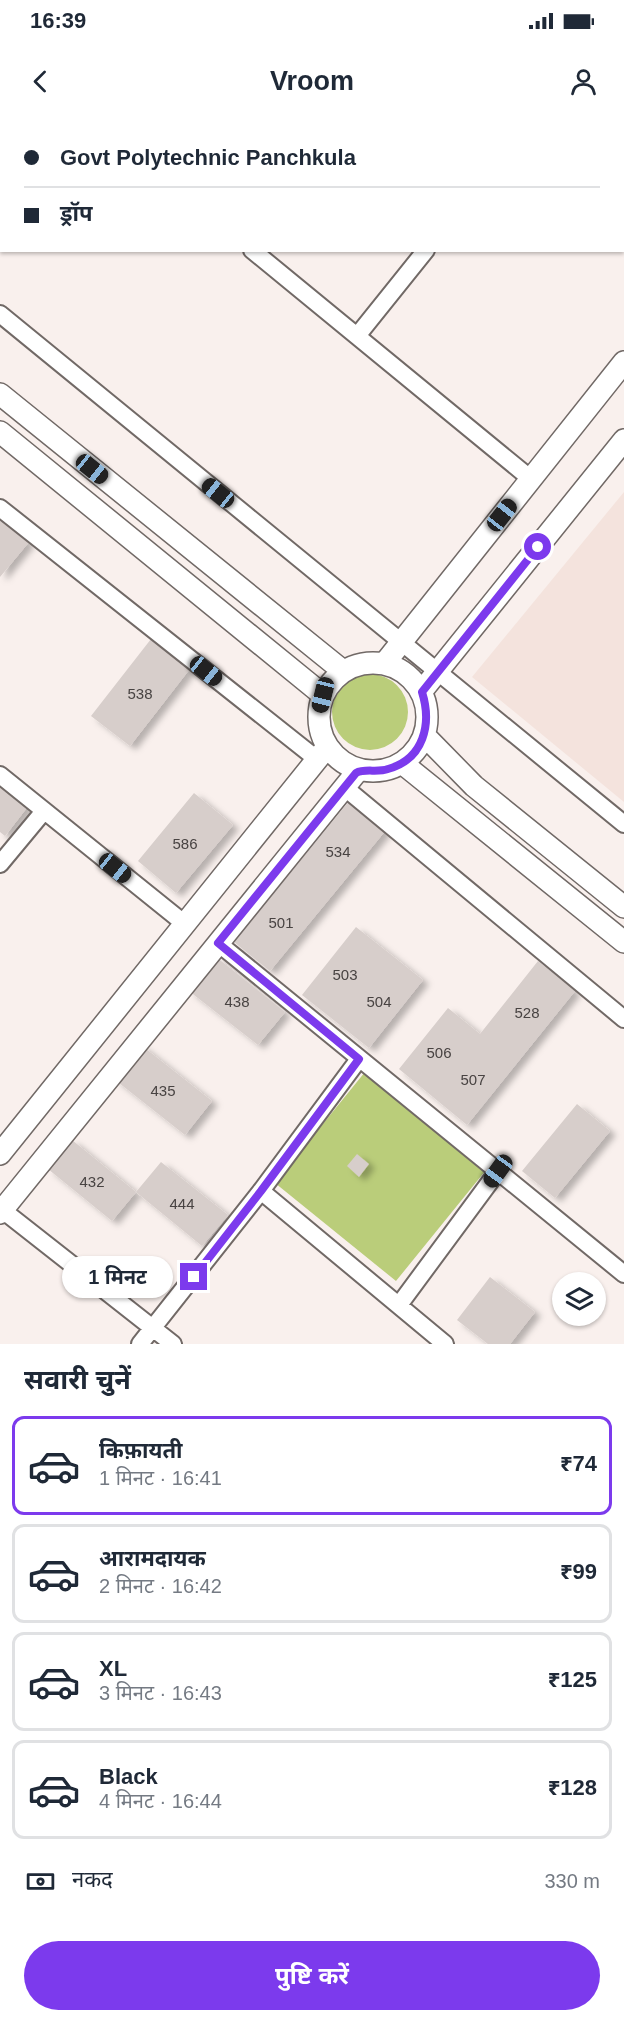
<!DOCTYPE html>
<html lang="hi">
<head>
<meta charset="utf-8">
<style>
	:root { --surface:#fff; --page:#f6f6f7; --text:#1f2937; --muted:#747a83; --line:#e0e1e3; --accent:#7c3aed }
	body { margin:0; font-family:Helvetica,"Noto Sans Devanagari",sans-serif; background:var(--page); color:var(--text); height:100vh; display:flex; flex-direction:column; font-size:22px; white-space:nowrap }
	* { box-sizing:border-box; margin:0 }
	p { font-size:20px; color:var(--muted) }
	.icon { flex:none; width:33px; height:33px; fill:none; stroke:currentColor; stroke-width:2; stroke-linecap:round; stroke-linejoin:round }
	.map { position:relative; height:1224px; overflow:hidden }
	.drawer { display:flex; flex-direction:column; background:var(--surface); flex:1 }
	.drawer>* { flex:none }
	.guide { position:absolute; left:0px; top:0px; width:624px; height:132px; box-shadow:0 2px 4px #0004; display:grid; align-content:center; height:132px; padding:0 24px; background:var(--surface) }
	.buttons { position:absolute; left:552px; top:1152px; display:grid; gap:12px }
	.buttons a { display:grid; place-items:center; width:54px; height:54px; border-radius:50%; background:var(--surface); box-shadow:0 2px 4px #0004; font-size:30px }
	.end { position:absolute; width:27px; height:27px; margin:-14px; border:8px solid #7c3aed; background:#fff; box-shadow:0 0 0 3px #fff }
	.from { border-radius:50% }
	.bubble { position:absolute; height:42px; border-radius:21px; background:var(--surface); box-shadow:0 2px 4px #0004; font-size:20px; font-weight:700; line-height:42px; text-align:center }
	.car { position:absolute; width:18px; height:36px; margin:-18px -9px; border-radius:8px; box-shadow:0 0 4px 2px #0007; background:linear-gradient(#222 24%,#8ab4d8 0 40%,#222 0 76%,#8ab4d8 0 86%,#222 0) }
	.guide b { display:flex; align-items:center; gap:21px; height:57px; font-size:22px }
	.guide b+b { border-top:2px solid var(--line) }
	.guide i { width:15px; height:15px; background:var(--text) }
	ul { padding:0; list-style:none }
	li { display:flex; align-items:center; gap:18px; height:99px; margin:0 12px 9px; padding:0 12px; border:3px solid var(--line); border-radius:12px }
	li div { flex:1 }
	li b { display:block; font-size:22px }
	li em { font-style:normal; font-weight:700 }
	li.active { border-color:var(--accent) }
	li>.icon { width:54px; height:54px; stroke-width:1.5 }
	h2 { padding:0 24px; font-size:27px; line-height:72px }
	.pay { display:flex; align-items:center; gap:15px; height:66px; padding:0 24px; font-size:22px }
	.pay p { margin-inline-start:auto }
	.action { display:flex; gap:12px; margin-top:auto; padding:12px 24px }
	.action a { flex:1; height:69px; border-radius:36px; background:var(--accent); color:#fff; font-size:24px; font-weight:700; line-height:69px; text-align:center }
	.status { display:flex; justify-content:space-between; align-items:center; height:42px; padding:0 30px; background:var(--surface); direction:ltr }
	.status svg { height:16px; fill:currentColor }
	header { display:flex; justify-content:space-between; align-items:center; height:78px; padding:0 24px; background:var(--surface); font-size:27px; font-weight:700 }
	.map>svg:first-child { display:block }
	.built { fill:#f4e3dd }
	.green { fill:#bacd7a }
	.building { fill:#d7cecb; filter:url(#shadow) }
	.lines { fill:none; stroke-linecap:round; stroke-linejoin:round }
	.minor-casing { stroke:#716966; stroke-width:20 }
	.tertiary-casing { stroke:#716966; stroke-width:24 }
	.minor { stroke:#fff; stroke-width:16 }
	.tertiary { stroke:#fff; stroke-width:21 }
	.route { stroke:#7c3aed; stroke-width:8 }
	.labels { text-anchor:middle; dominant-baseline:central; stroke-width:6; stroke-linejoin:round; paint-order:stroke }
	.number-label { font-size:15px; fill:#484342 }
</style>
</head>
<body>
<div class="status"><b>16:39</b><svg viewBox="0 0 49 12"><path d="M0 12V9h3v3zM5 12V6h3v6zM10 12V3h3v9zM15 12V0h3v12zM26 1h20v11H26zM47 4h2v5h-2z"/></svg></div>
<header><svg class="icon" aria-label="back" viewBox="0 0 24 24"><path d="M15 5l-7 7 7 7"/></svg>Vroom<svg class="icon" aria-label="person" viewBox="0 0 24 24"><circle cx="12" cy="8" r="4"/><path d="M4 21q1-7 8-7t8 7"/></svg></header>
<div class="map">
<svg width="624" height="1224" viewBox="0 0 624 1224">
	<defs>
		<filter id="shadow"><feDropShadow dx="6" dy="4" stdDeviation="3" flood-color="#0004"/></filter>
	</defs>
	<rect width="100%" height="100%" fill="#f9f0ed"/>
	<path class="built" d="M624,372V682L472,557Z"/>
	<path class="green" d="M332 592a38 38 0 1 1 76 0a38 38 0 1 1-76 0Z
		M365,952L486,1050L396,1161L275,1063Z"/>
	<path class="building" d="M0,399L29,422L0,457Z
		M151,519L189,550L130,626L91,596Z
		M0,662L29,685L5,716L0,712Z
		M194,673L233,705L176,773L138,741Z
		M350,680L386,710L270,851L234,822Z
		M356,807L423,860L369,928L302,875Z
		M216,837L285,892L258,925L189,871Z
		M538,841L575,871L467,1005L399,949L448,888L480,914Z
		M141,925L212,981L185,1015L114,959Z
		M577,984L610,1011L555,1078L522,1051Z
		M72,1020L136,1072L112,1101L48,1049Z
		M357,1034L369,1044L359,1057L347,1046Z
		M161,1042L228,1095L202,1126L136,1072Z
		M490,1157L535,1192L510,1224H488L457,1200Z"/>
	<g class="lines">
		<defs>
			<path id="minor" d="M91,0L93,2
				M373,0L375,2
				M530,2L531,0
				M252,130L531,359
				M0,194L624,704
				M357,216L426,130
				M0,388L318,640
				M0,655L185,804
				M344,667L624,899
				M0,744L44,691
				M218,823L624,1154
				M261,1071L445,1224
				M0,1088L173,1224
				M399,1185L498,1051
				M140,1224L261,1071L359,939"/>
			<path id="tertiary" d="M0,274L343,551
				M0,312L323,575
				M319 597a54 54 0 1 1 108 0a54 54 0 1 1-108 0Z
				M384,544L624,242
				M421,572L624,320
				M424,615L474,666L624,787
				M402,643L624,822
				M0,1034L327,627
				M0,1093L356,653L361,650"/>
		</defs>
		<use href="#minor" class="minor-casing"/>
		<use href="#tertiary" class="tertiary-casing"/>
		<use href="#minor" class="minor"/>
		<use href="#tertiary" class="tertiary"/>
	</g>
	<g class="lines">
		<path class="route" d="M194,1157L261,1071L359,939L218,823L356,653C365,648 377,653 388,649C424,639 432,604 422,572L538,427"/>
	</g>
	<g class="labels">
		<g class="number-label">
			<text x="140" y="573">538</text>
			<text x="185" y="723">586</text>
			<text x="338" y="731">534</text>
			<text x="281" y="802">501</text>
			<text x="345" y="854">503</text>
			<text x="237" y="881">438</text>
			<text x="379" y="881">504</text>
			<text x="527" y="892">528</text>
			<text x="439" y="932">506</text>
			<text x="473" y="959">507</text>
			<text x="163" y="970">435</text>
			<text x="92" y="1061">432</text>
			<text x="182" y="1083">444</text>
		</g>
	</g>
</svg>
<div class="buttons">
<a><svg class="icon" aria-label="layers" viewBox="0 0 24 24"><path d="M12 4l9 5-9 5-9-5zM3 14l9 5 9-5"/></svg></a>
</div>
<i class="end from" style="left:538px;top:427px"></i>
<i class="end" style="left:194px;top:1157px"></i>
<div class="bubble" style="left:62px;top:1136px;width:111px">1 मिनट</div>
<i class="car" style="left:92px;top:349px;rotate:129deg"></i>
<i class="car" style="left:218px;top:373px;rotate:309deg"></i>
<i class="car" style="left:502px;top:395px;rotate:38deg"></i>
<i class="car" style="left:206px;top:551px;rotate:129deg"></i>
<i class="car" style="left:323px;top:575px;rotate:194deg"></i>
<i class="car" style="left:115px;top:748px;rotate:129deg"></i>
<i class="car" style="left:498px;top:1051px;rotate:216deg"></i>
<div class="guide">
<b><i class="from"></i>Govt Polytechnic Panchkula</b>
<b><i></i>ड्रॉप</b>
</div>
</div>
<section class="drawer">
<h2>सवारी चुनें</h2>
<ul>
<li class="active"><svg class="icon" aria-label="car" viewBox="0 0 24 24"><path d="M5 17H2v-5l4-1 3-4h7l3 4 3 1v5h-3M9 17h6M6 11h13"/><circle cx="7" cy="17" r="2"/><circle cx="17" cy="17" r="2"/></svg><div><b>किफ़ायती</b><p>1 मिनट · 16:41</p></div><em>₹74</em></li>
<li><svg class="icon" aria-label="car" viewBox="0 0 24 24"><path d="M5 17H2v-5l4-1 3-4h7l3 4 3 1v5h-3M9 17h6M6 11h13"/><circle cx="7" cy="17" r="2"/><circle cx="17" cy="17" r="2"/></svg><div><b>आरामदायक</b><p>2 मिनट · 16:42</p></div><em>₹99</em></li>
<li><svg class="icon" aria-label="car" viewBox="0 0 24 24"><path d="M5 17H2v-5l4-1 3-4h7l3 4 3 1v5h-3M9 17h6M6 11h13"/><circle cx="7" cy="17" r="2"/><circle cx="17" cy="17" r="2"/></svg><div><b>XL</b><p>3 मिनट · 16:43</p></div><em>₹125</em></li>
<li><svg class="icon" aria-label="car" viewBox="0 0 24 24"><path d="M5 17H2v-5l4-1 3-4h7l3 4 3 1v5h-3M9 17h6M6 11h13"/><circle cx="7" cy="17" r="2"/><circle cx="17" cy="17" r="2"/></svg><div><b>Black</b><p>4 मिनट · 16:44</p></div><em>₹128</em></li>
</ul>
<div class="pay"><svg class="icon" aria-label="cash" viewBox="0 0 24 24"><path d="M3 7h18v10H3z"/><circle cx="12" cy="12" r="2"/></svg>नकद<p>330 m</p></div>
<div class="action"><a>पुष्टि करें</a></div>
</section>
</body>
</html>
